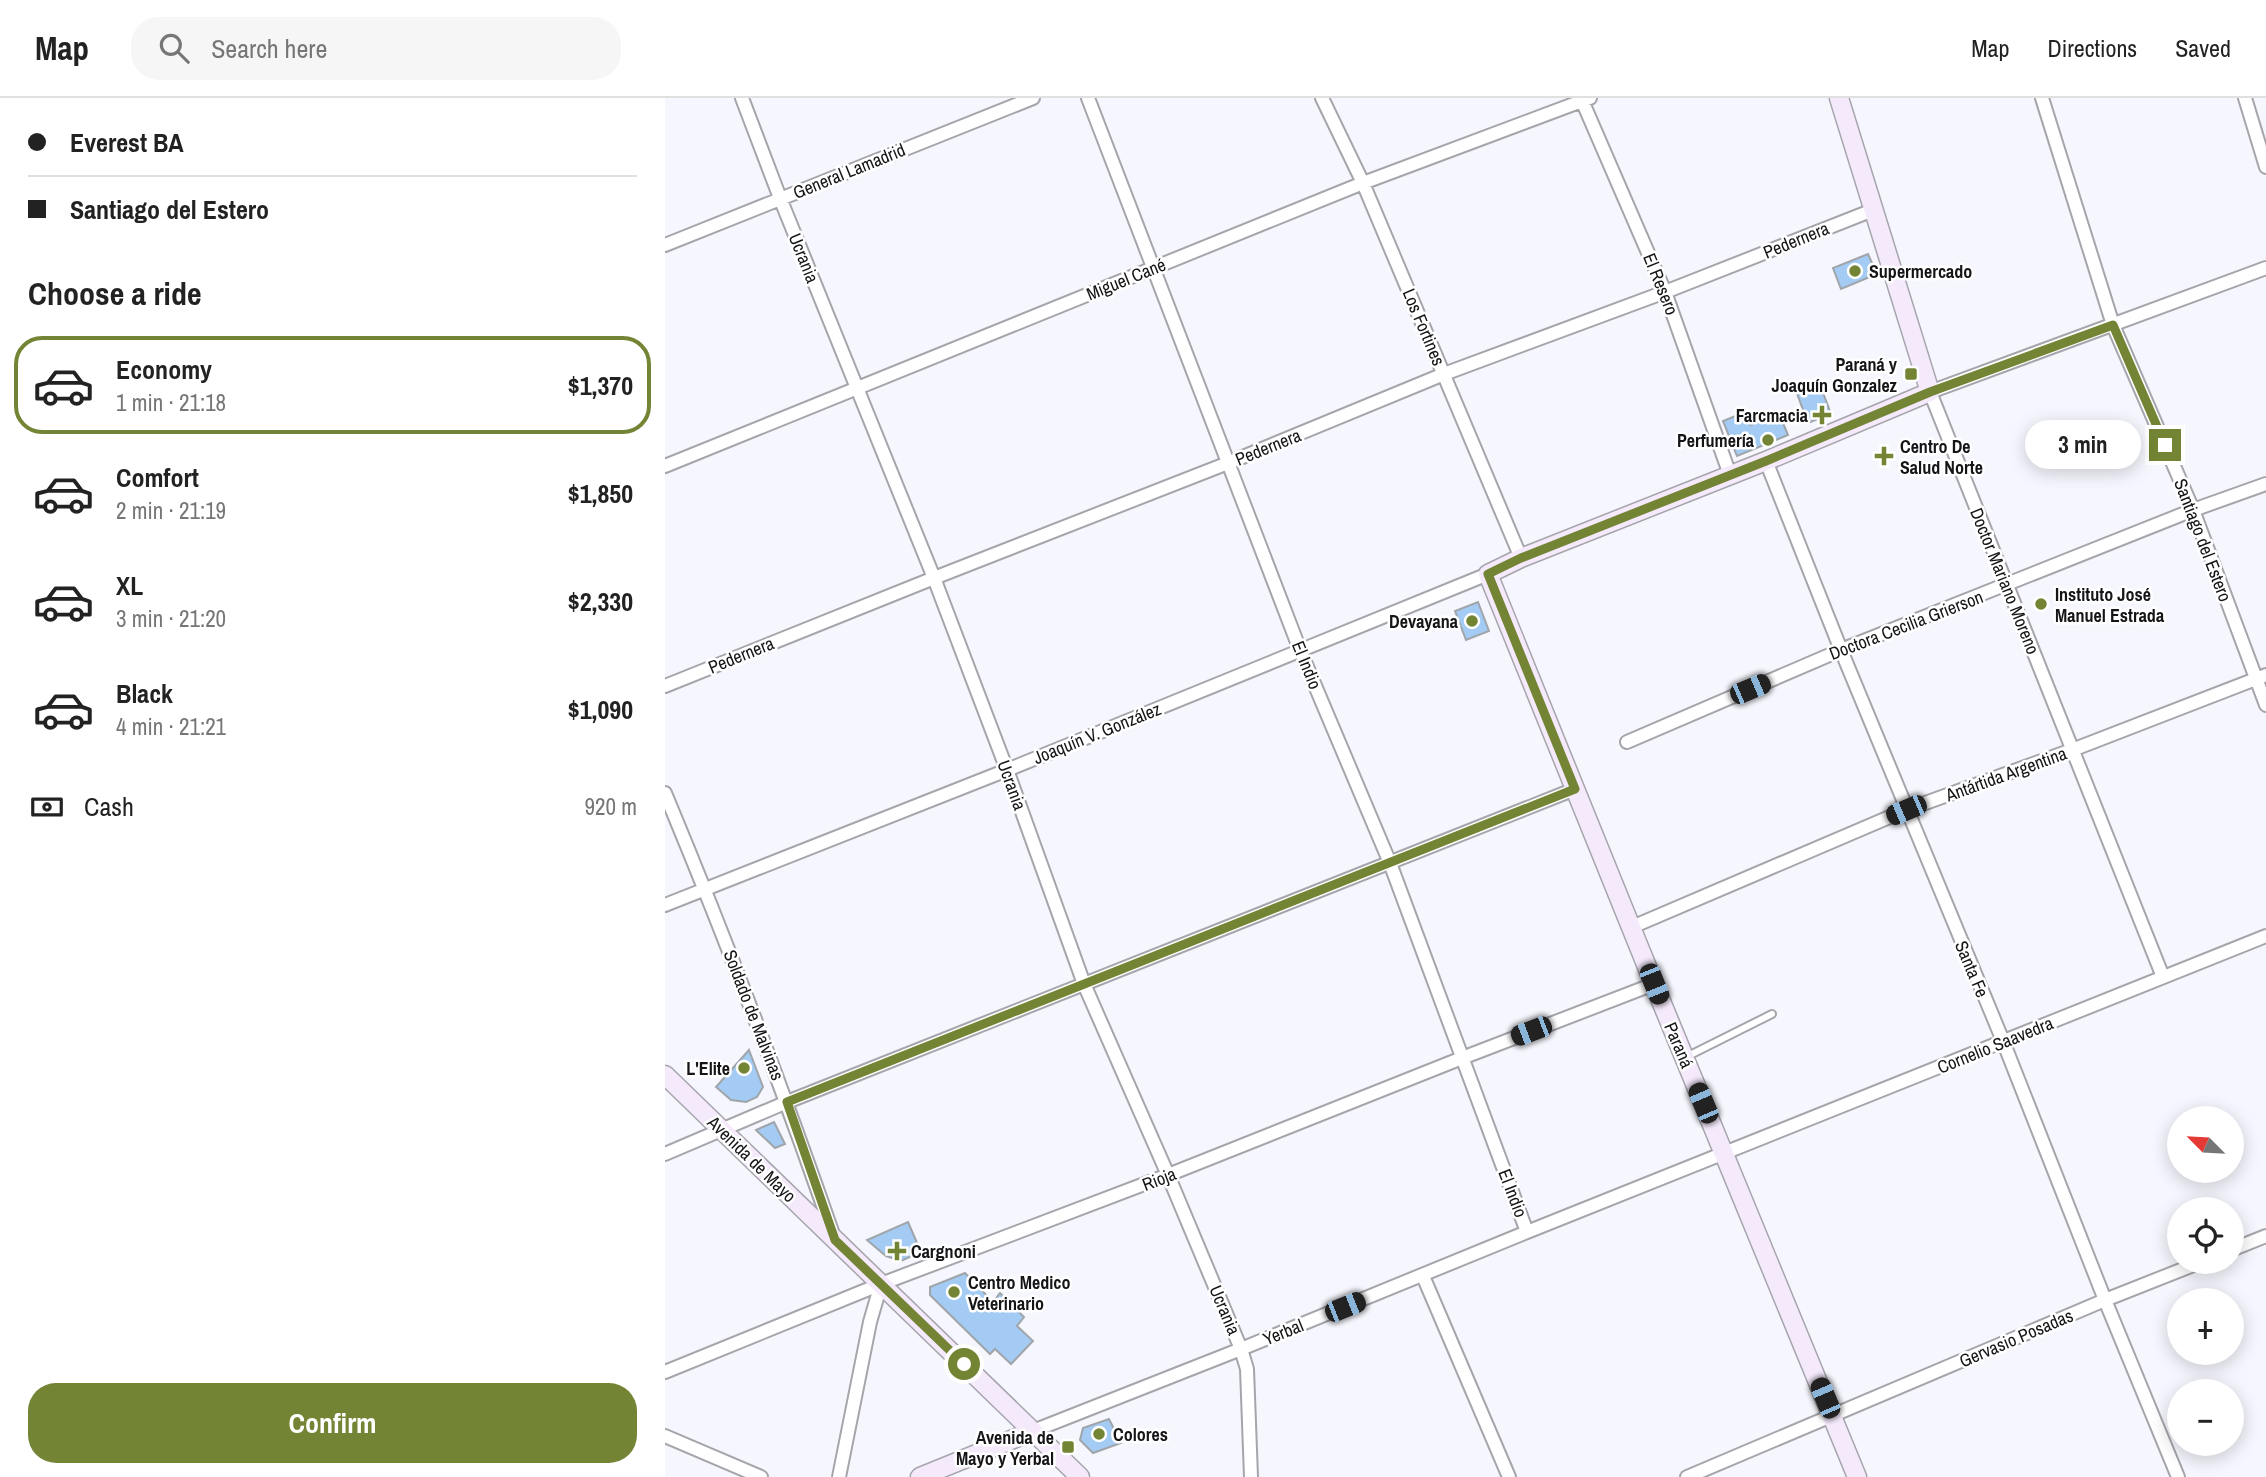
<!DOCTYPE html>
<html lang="en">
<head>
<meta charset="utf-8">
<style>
	:root { --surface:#fff; --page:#f6f6f6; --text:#222; --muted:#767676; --line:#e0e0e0; --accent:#738434 }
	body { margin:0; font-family:"Archivo Narrow",sans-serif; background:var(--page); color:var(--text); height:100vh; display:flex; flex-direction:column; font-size:26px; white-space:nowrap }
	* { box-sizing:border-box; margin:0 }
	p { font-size:23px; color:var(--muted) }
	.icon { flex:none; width:38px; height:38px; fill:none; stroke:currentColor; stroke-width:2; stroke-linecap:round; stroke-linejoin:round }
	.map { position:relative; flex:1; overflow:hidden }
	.side { display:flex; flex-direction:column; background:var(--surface); width:665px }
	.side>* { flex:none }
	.hud { display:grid; align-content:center; height:154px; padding:0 28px; background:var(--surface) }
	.needle { width:46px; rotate:294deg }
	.buttons { position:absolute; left:1502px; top:1008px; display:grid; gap:14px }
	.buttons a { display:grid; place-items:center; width:77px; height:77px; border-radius:50%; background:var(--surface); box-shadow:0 4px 18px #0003; font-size:35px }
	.end { position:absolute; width:32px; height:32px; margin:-16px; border:9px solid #738434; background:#fff; box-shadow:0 0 0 4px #fff }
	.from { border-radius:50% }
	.bubble { position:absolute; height:49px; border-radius:24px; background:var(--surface); box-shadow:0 4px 18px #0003; font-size:23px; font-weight:700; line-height:49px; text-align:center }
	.car { position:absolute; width:21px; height:42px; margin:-21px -10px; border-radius:9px; box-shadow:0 0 5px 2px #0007; background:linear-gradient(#222 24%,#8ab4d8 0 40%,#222 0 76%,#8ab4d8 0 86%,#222 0) }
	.hud b { display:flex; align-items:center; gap:24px; height:66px; font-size:26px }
	.hud b+b { border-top:2px solid var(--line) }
	.hud i { width:18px; height:18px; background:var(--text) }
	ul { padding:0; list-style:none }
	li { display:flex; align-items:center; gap:21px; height:98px; margin:0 14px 10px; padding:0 14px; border:4px solid transparent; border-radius:28px }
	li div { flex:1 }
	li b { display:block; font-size:26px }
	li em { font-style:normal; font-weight:700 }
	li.on { border-color:var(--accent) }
	li>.icon { width:63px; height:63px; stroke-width:1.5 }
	h2 { padding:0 28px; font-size:32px; line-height:84px }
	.pay { display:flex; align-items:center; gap:18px; height:77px; padding:0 28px; font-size:26px }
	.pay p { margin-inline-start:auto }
	.button { display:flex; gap:14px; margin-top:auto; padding:14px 28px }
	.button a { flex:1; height:80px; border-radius:28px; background:var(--accent); color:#fff; font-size:28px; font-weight:700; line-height:80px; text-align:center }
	header { display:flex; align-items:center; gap:42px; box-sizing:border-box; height:98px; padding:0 35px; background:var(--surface); border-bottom:2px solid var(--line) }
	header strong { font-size:33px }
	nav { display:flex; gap:38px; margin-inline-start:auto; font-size:24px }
	.search { width:490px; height:63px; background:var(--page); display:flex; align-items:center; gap:18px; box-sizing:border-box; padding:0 24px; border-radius:28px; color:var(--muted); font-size:26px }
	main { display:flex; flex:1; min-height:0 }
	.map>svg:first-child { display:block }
	.building { fill:#a3cbf3; stroke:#a0a5aa; stroke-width:2 }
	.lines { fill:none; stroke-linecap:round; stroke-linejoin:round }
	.lane-casing { stroke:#a5a5ab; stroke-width:10 }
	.street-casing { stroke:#a5a5ab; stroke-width:16 }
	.secondary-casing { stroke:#a5a5ab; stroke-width:21 }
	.lane { stroke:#fff; stroke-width:6 }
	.street { stroke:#fff; stroke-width:12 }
	.secondary { stroke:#f5e9fc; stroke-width:18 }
	.route { stroke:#738434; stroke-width:9 }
	.poi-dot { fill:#738434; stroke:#fff; stroke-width:2.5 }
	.labels { text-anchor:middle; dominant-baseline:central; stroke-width:5; stroke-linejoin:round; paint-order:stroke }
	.street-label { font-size:18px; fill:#151518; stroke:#fff }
	.poi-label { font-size:18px; font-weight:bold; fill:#151518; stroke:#fff; text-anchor:start }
</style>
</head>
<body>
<header>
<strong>Map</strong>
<div class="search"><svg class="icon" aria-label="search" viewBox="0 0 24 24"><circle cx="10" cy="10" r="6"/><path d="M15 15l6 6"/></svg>Search here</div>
<nav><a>Map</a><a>Directions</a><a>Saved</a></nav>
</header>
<main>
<section class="side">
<div class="hud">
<b><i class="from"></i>Everest BA</b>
<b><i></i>Santiago del Estero</b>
</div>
<h2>Choose a ride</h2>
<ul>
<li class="on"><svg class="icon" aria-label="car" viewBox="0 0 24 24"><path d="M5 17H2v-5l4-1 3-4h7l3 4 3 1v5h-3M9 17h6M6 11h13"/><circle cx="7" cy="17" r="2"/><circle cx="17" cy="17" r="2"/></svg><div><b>Economy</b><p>1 min · 21:18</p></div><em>$1,370</em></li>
<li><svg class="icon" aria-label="car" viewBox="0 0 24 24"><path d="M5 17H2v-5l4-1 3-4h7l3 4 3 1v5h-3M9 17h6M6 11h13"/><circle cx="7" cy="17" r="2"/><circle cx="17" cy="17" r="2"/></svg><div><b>Comfort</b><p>2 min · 21:19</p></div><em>$1,850</em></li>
<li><svg class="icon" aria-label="car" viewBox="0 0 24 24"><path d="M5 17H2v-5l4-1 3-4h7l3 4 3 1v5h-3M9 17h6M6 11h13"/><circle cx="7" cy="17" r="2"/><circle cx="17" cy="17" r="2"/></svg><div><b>XL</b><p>3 min · 21:20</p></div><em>$2,330</em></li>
<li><svg class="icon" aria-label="car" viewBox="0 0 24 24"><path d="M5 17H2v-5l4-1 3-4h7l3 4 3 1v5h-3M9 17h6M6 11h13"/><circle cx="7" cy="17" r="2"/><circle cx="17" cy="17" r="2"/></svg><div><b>Black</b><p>4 min · 21:21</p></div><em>$1,090</em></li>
</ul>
<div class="pay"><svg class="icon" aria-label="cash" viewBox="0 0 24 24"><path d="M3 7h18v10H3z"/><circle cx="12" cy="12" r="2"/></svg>Cash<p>920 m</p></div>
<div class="button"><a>Confirm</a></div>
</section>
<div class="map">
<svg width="1601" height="1379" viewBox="0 0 1601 1379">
	<rect width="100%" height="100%" fill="#f6f7fe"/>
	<path class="building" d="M1203,156L1212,176L1176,191L1168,170Z
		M1154,284L1166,316L1143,325L1131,293Z
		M1080,314L1086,327L1114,315L1123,337L1072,358L1058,323Z
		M813,504L824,533L801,542L790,513Z
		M84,952L98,989L92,999L81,1004L66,1002L51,989Z
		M109,1024L120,1046L110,1050L91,1032Z
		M243,1124L256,1154L236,1163L221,1158L202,1142Z
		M300,1175L328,1204L335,1195L359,1219L352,1228L368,1243L346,1266L330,1251L325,1256L265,1197V1189Z
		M444,1321L456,1345L428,1355L415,1342L418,1330Z"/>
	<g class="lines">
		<defs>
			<path id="lane" d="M1021,959L1107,916"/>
			<path id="street" d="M77,0L115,100L269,480L342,672L419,886L503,1077L576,1251L582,1271L586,1379
				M423,0L635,552L725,765L862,1134
				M657,0L698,85L856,460
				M916,0L1000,194L1065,377
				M1377,0L1448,227L1528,412L1601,607
				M1580,0L1601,69
				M0,147L368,0
				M1101,363L1176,552L1338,943L1440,1202L1513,1379
				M0,368L698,85L925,0
				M0,588L269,480L563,365L779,276L1000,194L1208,112
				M962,644L1176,552L1528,412L1601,386
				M0,695C61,841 117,989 169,1139
				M0,807L342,672L823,476
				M967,829L1241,712L1407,652L1601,577
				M1498,879L1265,294L1601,170
				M0,1056L122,1004L910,691
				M1566,1152L1601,1138
				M758,1178L844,1379
				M0,1274L216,1186L503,1077L797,960L989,886
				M368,1333L576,1251L862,1134L1601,838
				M0,1338L96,1379
				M174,1379L205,1224L216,1186
				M1022,1379L1440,1202L1536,1164"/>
			<path id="secondary" d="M1174,0L1265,294L1101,363L856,460L823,476L989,886L1192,1379
				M0,977L415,1379
				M255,1379L368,1333"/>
		</defs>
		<use href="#lane" class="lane-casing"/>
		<use href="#street" class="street-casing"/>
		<use href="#secondary" class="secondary-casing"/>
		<use href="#lane" class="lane"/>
		<use href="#street" class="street"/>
		<use href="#secondary" class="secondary"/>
	</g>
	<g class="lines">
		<path class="route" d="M299,1266L170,1142L122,1004L910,691L823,476L856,460L1101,363L1265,294L1448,227L1500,347"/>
	</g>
	<g class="poi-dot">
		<circle cx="1190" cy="173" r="7"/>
		<rect x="1239" y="269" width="14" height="14" rx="3.5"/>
		<path d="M1153.5 306.5h7v7h7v7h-7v7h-7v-7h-7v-7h7z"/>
		<circle cx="1103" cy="342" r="7"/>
		<path d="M1215.5 347.5h7v7h7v7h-7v7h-7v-7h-7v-7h7z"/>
		<circle cx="1376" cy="506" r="7"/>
		<circle cx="807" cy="523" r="7"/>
		<circle cx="79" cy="970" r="7"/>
		<path d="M228.5 1142.5h7v7h7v7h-7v7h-7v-7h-7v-7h7z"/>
		<circle cx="289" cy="1194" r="7"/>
		<circle cx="434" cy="1336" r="7"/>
		<rect x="396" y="1342" width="14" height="14" rx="3.5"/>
	</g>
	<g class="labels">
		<g class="street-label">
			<text transform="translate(184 73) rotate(-22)">General Lamadrid</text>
			<text transform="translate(1131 142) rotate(-22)">Pedernera</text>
			<text transform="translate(139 160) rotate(68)">Ucrania</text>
			<text transform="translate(461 181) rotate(-22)">Miguel Cané</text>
			<text transform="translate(996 186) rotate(68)">El Resero</text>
			<text transform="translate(759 229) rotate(67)">Los Fortines</text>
			<text transform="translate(603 349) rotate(-22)">Pedernera</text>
			<text transform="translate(1538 442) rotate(69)">Santiago del Estero</text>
			<text transform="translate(1340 483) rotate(68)">Doctor Mariano Moreno</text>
			<text transform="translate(1241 527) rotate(-21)">Doctora Cecilia Grierson</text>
			<text transform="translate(76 557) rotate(-22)">Pedernera</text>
			<text transform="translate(642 567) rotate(68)">El Indio</text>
			<text transform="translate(432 635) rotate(-22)">Joaquín V. González</text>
			<text transform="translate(1341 676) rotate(-20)">Antártida Argentina</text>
			<text transform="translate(347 687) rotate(70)">Ucrania</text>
			<text transform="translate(1307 871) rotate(67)">Santa Fe</text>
			<text transform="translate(89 917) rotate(69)">Soldado de Malvinas</text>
			<text transform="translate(1014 947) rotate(67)">Paraná</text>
			<text transform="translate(1330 947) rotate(-22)">Cornelio Saavedra</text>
			<text transform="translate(87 1061) rotate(44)">Avenida de Mayo</text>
			<text transform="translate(494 1081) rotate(-21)">Rioja</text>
			<text transform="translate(848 1095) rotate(69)">El Indio</text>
			<text transform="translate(560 1212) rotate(67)">Ucrania</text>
			<text transform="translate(618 1234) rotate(-22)">Yerbal</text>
			<text transform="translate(1351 1240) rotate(-23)">Gervasio Posadas</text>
		</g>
		<g class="poi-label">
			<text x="1204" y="173">Supermercado</text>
			<text x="1232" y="266" text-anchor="end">Paraná y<tspan x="1232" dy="21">Joaquín Gonzalez</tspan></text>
			<text x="1143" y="317" text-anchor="end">Farcmacia</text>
			<text x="1089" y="342" text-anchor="end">Perfumería</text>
			<text x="1235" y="348">Centro De<tspan x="1235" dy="21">Salud Norte</tspan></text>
			<text x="1390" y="496">Instituto José<tspan x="1390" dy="21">Manuel Estrada</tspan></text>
			<text x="793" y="523" text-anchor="end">Devayana</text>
			<text x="65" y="970" text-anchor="end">L'Elite</text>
			<text x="246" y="1153">Cargnoni</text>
			<text x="303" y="1184">Centro Medico<tspan x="303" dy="21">Veterinario</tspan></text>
			<text x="448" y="1336">Colores</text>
			<text x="389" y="1339" text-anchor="end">Avenida de<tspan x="389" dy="21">Mayo y Yerbal</tspan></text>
		</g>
	</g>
</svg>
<div class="buttons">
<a><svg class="needle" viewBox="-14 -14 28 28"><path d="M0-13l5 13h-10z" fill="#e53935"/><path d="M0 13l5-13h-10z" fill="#767676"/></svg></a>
<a><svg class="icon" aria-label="locate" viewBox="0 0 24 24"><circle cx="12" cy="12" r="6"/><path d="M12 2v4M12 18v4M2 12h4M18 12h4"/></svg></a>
<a>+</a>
<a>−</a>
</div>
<i class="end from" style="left:299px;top:1266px"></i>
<i class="end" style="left:1500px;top:347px"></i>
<div class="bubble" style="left:1360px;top:322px;width:116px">3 min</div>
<i class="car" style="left:1085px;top:591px;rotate:67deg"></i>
<i class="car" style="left:1241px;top:712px;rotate:247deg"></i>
<i class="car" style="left:989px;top:886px;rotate:158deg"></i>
<i class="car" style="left:866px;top:933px;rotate:249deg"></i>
<i class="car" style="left:1038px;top:1005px;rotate:337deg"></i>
<i class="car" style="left:680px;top:1209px;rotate:68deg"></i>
<i class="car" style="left:1160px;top:1300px;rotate:337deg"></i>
</div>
</main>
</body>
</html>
